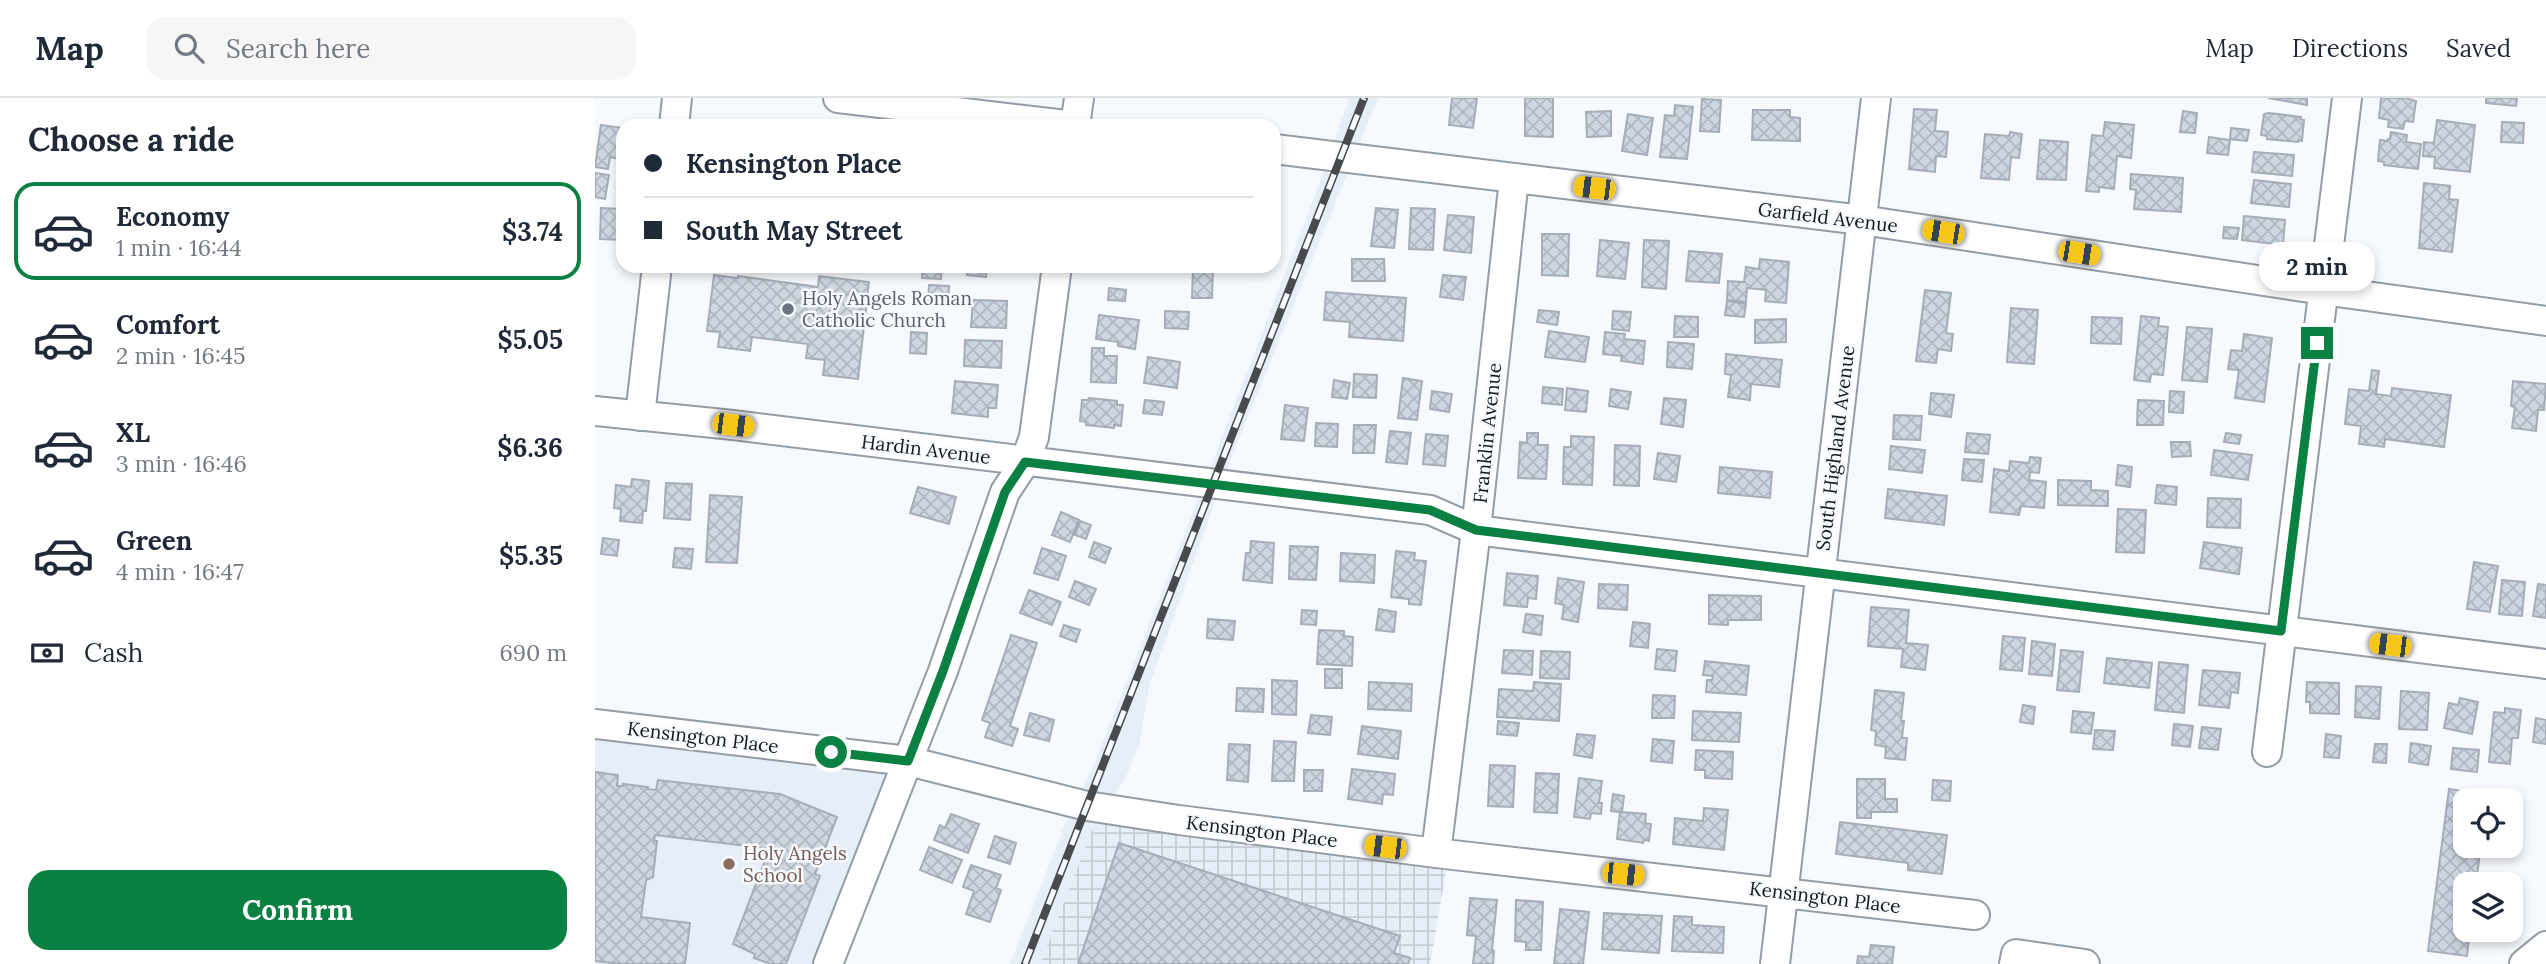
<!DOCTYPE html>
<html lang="en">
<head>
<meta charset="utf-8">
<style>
	:root { --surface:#fff; --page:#f6f6f7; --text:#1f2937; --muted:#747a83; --line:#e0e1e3; --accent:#0b8043 }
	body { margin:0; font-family:Lora,serif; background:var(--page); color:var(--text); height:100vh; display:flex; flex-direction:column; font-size:26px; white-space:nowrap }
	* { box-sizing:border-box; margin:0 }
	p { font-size:23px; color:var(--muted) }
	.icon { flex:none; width:38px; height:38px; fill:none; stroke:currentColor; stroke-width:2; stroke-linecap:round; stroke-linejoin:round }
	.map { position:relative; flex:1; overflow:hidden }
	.side { display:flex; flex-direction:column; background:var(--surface); width:595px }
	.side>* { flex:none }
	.hud { position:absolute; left:21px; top:21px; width:665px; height:154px; border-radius:21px; box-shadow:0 4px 10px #0003; display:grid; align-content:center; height:154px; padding:0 28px; background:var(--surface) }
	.fabs { position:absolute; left:1858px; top:690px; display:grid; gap:14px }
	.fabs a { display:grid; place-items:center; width:70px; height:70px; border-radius:14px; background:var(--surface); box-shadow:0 4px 10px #0003; font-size:35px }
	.end { position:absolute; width:32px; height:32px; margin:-16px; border:9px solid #0b8043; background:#fff; box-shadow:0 0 0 4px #fff }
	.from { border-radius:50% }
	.bubble { position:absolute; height:49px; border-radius:21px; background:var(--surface); box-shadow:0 4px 10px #0003; font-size:23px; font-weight:700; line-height:49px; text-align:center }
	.car { position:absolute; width:21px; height:42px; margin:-21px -10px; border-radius:9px; box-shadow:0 0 5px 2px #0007; background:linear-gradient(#f5c518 24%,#345 0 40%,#f5c518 0 76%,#345 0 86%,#f5c518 0) }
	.hud b { display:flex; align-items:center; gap:24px; height:66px; font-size:26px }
	.hud b+b { border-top:2px solid var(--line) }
	.hud i { width:18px; height:18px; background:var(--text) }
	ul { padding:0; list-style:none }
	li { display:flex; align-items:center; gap:21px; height:98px; margin:0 14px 10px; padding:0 14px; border:4px solid transparent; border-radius:21px }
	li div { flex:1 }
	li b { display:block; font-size:26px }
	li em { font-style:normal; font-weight:700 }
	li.on { border-color:var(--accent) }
	li>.icon { width:63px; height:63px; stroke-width:1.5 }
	h2 { padding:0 28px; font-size:32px; line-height:84px }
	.pay { display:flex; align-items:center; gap:18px; height:77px; padding:0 28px; font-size:26px }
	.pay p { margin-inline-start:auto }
	.primary-button { display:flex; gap:14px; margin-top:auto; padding:14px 28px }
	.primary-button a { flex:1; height:80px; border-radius:21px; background:var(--accent); color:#fff; font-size:28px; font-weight:700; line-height:80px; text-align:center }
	header { display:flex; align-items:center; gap:42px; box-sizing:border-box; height:98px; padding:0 35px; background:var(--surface); border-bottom:2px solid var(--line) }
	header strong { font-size:33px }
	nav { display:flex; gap:38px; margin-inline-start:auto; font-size:24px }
	.search { width:490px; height:63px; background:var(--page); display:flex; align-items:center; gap:18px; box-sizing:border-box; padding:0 24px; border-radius:21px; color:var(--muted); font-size:26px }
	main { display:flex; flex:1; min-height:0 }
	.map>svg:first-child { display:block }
	.built { fill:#e6eef8 }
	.industrial { fill:url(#industrial-grid) }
	.building { fill:url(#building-cross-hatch); stroke:#a5adb7; stroke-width:2 }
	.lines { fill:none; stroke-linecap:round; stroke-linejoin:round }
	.minor-casing { stroke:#949ca5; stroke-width:32 }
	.minor { stroke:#fff; stroke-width:28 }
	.rail-casing { stroke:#484b4e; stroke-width:8 }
	.rail { stroke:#f6f9fd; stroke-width:5; stroke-dasharray:16; stroke-linecap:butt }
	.route { stroke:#0b8043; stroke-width:9 }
	.worship-dot { fill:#6b7280; stroke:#f6f9fd; stroke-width:2.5 }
	.education-dot { fill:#8d6e63; stroke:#f6f9fd; stroke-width:2.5 }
	.labels { text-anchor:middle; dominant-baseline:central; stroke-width:5; stroke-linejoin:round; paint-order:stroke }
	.street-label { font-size:19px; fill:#16191c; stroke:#f6f9fd }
	.worship-label { font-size:19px; fill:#5b616d; stroke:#f6f9fd; text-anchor:start }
	.education-label { font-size:19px; fill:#785e54; stroke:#f6f9fd; text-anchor:start }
</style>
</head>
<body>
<header>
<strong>Map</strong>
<div class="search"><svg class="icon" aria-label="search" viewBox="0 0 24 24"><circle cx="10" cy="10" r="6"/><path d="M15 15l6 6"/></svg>Search here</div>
<nav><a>Map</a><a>Directions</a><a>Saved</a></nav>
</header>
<main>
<section class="side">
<h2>Choose a ride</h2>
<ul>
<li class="on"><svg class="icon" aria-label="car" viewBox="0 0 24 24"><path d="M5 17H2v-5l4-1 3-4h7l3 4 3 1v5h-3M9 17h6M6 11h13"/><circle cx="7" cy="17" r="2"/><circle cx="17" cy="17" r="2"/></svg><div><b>Economy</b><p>1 min · 16:44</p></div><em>$3.74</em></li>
<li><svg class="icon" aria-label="car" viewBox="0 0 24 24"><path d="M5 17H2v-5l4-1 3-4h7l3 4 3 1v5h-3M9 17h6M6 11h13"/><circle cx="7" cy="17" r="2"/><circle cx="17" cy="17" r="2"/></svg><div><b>Comfort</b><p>2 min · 16:45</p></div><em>$5.05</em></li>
<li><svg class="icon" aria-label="car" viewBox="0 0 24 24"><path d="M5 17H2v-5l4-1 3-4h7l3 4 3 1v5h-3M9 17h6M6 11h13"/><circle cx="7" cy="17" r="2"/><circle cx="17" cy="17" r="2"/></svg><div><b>XL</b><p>3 min · 16:46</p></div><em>$6.36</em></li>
<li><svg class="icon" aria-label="car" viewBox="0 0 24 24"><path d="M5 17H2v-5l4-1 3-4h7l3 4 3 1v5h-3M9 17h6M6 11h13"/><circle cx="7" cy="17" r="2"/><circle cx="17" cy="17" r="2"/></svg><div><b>Green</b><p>4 min · 16:47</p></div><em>$5.35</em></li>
</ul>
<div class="pay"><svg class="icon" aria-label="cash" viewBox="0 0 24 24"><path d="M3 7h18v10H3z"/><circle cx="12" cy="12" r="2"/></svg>Cash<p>690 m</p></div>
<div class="primary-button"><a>Confirm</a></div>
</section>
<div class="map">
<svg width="1951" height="866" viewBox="0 0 1951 866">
	<defs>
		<pattern id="industrial-grid" width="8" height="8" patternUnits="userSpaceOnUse" patternTransform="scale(1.75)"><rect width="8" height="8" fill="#e6eef8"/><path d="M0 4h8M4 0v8" fill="none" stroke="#c5ccd4"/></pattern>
		<pattern id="building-cross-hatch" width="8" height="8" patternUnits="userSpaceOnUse" patternTransform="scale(1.75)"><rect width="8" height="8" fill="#ced6e0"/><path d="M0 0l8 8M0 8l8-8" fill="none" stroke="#b0b7c0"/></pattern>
	</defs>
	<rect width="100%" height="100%" fill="#f6f9fd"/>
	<path class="built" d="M754,0H783L631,373L555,585L544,647L530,681L500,725L445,866H415L475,714L498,669L604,399L730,71Z
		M0,632L307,666L229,866H0Z"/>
	<path class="industrial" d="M500,725L852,767L835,866H445Z"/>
	<path class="building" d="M857,0H882L878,30L854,27Z
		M930,0H958V39L930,38Z
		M1673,0H1712V7Z
		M1786,0H1810L1821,3L1818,24L1810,23L1808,31L1793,29L1794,22L1784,20Z
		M1891,0H1922L1921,8L1891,5Z
		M1107,1L1126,2L1124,34L1105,33Z
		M1080,7L1098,9L1092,61L1065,59L1070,17L1079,18Z
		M1319,11L1342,12L1340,33L1353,34L1351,59L1341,58L1340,74L1314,71Z
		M1158,12H1195V19L1205,20V43L1157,42Z
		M1016,13V38L992,39L991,14Z
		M1588,13L1602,15L1600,35L1585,34Z
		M1674,15L1706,19L1705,21L1709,22L1707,43L1703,42V44L1672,41V38L1666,37L1669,16Z
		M1033,16L1058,20L1052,57L1027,53Z
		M1842,22L1880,27L1875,74L1839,70L1840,59L1828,58L1829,44L1839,45Z
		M1510,24L1539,27L1536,60L1522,58L1519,91L1504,89V94L1491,93L1497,37L1508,38Z
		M1907,24L1929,25L1928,45L1906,44Z
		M6,27L28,30L25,61L15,59L13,71L0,69Z
		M1636,30L1654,32L1652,43L1635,41Z
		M1415,34L1427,36L1424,60L1416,59L1414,82L1386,80L1390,36L1414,38Z
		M1796,34L1812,37L1811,44L1826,46L1823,71L1789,67V64L1783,63L1785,42L1792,43L1793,41H1795Z
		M1614,39L1635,42L1633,57L1612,55Z
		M1445,42L1473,44L1471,82L1442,81Z
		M1659,54L1699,57L1697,78L1657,74Z
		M0,75L14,77L10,101L0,99Z
		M1536,76L1588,80L1586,114L1539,111L1541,92L1535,91Z
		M1659,82L1696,86L1694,109L1656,105Z
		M1829,85L1855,88L1854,101L1863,102L1857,154L1824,150Z
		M6,110L28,111L27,142L5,141Z
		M781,110L803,112L799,150L776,148Z
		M816,110L840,111L838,152L814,151Z
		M853,117L879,119L876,155L849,152Z
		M1649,118L1690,122L1688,147L1647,142Z
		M1629,129L1644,130L1642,141L1628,140Z
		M947,136H974L973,178L947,177Z
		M1005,142L1034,145L1030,181L1002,178Z
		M1049,142L1074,143L1071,191L1047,189Z
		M1094,153L1127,156L1124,185L1091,183Z
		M757,161H789L790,183H757Z
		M1165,161L1194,164L1191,205L1170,203L1171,192L1152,190L1151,204L1132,202L1133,183L1149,184L1151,169L1164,171Z
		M328,168H347L346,181L327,180Z
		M373,168H392L391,179L372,177Z
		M598,168H618L617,200H597Z
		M119,177L143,180V178L223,189L224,178L274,184L263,281L228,277L230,262L211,260L213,246L157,239L155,253L123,249L125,234L112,233Z
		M848,177L871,179L868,202L845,199Z
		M334,187L354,188L353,208L333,207Z
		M514,190L531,192L530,203L513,202Z
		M1330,192L1356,195L1351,235L1358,236L1356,253L1343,251L1341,265L1321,263Z
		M731,194L811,200L808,243L754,239L755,224L729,222Z
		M378,202L412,203L411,230L376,229Z
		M1132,203L1151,206L1149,219L1130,217Z
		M1416,210L1443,212L1439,266L1412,264Z
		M944,212L964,214L962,227L942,224Z
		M570,213L594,214L593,231L570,230Z
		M1018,213L1036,214L1034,233L1017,231Z
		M504,217L544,222L540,251L523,248V244L501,241Z
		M1080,218L1103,219V239H1079Z
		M1546,218L1564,220L1563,228L1573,229L1568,277L1556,276L1555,284L1539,282Z
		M1497,219L1527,220L1526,246L1496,245Z
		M1191,221V244L1160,245V222Z
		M1592,229L1617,231L1612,284L1587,282Z
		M954,233L994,239L990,264L950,259Z
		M316,234L332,235L331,256L315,255Z
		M1010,234L1030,236L1029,241L1050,243L1048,266L1026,263L1027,258L1008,256Z
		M1649,236L1677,240L1669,304L1640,300L1644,272L1633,271L1636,252L1647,253Z
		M370,242L407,243L406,270L369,268Z
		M1073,244L1099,246L1097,271L1072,269Z
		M497,250H509V258H522L521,285L496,284Z
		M1131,256L1187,262L1184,289L1156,286L1155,302L1133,299L1136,277L1130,276Z
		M553,259L585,264L582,290L549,285Z
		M1777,272L1784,273L1781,296L1796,298L1797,290L1856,297L1849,349L1790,341L1789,349L1764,346L1766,328L1750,326L1754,291L1774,293Z
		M759,276L782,277L781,300L758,299Z
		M808,280L827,283L822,322L803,320Z
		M739,282L755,285L752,301L737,299Z
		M360,283L403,287L401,310H393V319L357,315Z
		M1918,283L1951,286L1949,312H1943L1941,333L1917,330L1920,309L1916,308Z
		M948,289L968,291L967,307L947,305Z
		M972,290L993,293L991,314L970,312Z
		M1016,291L1036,294L1033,311L1014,308Z
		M837,293L857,296L854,314L835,311Z
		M1575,293L1589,294L1588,315L1574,314Z
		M1336,295L1359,297L1356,319L1334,316Z
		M494,300L522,303V307H528L526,328L519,327V330L491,327V324L485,323L487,302H493Z
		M1069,300L1091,302L1088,329L1066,326Z
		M550,302L569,304L567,317L548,315Z
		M1543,302L1569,303L1568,327H1542Z
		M690,307L713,310L709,343L686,341Z
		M1299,317L1327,318L1325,342L1298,341Z
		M721,325L743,326L742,349L720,348Z
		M759,327H781L779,355H758Z
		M795,333L816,335L812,366L791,364Z
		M932,335H943V347H953L951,381L923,380L925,344L932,345Z
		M1372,335L1395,337L1393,356L1370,354Z
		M1631,335L1646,337L1644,346L1629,344Z
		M831,336L853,338L850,368L828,366Z
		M976,338L999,339L997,387L968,386L969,349H976Z
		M1576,344H1595L1596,358L1577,359Z
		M1020,347L1045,348L1044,388L1019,387Z
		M1296,348L1330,352L1327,375L1294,371Z
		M1619,352L1657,357L1653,382L1616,377Z
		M1063,355L1085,358L1081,384L1059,381Z
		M1435,359L1446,360L1444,375L1435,374L1434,382L1451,384L1449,410L1426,408L1424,417L1395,414L1399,371L1414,373L1415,363L1434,365Z
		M1369,361L1389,362L1387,384L1367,382Z
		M1523,367L1537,369L1535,389L1521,387Z
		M1125,369L1177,374L1175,400L1123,395Z
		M37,381L54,383L51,413H48L47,425L25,423L26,411L19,410L21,387L36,389Z
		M1463,382L1496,383V392L1513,393V408L1463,407Z
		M71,385L97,386L95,422L69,420Z
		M1562,387L1582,389L1581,407L1560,405Z
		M323,389L361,399L354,426L315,415Z
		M1293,391L1352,398L1349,427L1290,420Z
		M115,397L147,399L142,465L111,464Z
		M1613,400L1646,401L1645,430L1612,429Z
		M1523,411L1551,412L1549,455L1521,454Z
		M466,414L484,422L475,444L457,437Z
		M485,423L496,427L491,441L480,437Z
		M8,440L24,442L22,458L6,456Z
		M656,443L679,445L677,485L648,482L651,455H655Z
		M499,444L516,450L510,465L494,459Z
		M1609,444L1647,450L1644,476L1605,470Z
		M695,448L723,449L721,482L694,481Z
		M80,450L98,451L96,471L78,469Z
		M447,450L471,458L463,482L439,475Z
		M801,453L820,455L819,462L831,463L826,507L814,506V501L796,499Z
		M746,455L780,457L779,485L745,483Z
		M1879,464L1903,468L1895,514L1872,511Z
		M912,475L943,478L941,501L933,500L932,509L909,507Z
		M963,480L989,484L983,524L967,521L969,507L960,505Z
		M1907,482L1930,484L1927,518L1904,516Z
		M480,483L501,491L494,507L474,499Z
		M1004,486L1033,487L1032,512L1003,510Z
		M1943,486L1951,487V520L1938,518Z
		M434,492L466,504L457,527L425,515Z
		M1114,497L1166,498V522H1133V527L1114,526Z
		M1276,509L1314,512L1311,545L1333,547L1330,572L1306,569L1308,551L1273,548Z
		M784,511L801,514L799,534L781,532Z
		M707,512L722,513L721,527L706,526Z
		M931,516L948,518L946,537L928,534Z
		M613,521L640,523L638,542L612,540Z
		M1038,524L1055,526L1053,550L1035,548Z
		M469,527L485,532L481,544L465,538Z
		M724,532L749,533V538L758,539L757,568L722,566Z
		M416,537L442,545L415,628L423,631L417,648L390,639L395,625L387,622Z
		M1408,538L1430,540L1427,573L1405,571Z
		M1437,543L1460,546L1457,578L1434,576Z
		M1062,551L1082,553L1080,573L1060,571Z
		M909,552L938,553L937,577L907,575Z
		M1466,552L1488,554L1484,594L1462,592Z
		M946,553L975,554L974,581L945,580Z
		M1512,560L1557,565L1554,590L1509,585Z
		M1110,563L1154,568L1151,597L1111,594L1112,582H1117L1118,578L1108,577Z
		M1564,564L1593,567L1589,615L1560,612Z
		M730,571H747V590H730Z
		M1608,572L1645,575L1643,595L1636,594L1634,610L1604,607Z
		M677,582L702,583L701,617L677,616Z
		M774,584L817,586L816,613L773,611Z
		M939,584L966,586L964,623L902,619L904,591L938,593Z
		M1712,584L1744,585V616L1715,615V604H1711Z
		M1761,588L1786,589L1784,621L1760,619Z
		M642,590L669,591L668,614L641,613Z
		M1280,592L1309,595L1306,623H1309L1307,640H1312L1310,662L1290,660L1291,649L1280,647L1281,633L1276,632Z
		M1806,593L1834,595L1832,632L1804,631Z
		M1058,597L1080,598L1079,620H1057Z
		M1865,600L1883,604L1877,636L1849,630L1854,605L1863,607Z
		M1428,607L1440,609L1438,626L1425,624Z
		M1910,610L1926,612L1923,640H1917L1915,666L1894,664L1899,614L1910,615Z
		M1098,613L1146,615L1144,644L1097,642Z
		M1478,613L1499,615L1496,636L1476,634Z
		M435,615L459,622L454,643L429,637Z
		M716,617L737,619L735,637L713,635Z
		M1941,620L1951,622V646L1938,644Z
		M903,623L924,625L922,638L902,636Z
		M1579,626L1598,628L1595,649L1577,647Z
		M767,628L806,633L803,661L763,656Z
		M1607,629L1626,631L1623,652L1604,650Z
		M1500,632L1520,633L1518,652L1498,651Z
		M982,636L1000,638L997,660L979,657Z
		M1731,636L1746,638L1744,660L1729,659Z
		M1058,641L1079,643L1077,665L1056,663Z
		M679,643L701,644L699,683H677Z
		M1816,645L1836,648L1833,667L1814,664Z
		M634,646L655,647L653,684L632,682Z
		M1780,646H1792L1791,665L1778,664Z
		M1858,650L1884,652L1882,674L1856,671Z
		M1101,652L1138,654L1137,681L1110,680V672H1100Z
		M895,667L920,668L918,709L893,708Z
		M757,671L800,676L798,697L788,696L787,706L753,701Z
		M709,672H728L727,693H709Z
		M0,674L23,677L22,688H28V686L53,689L52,691L61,692L63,682L185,696L242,719L220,776L225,778L191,866H176L159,860L160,856L138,846L172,757L174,758L177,751L60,737L59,743H62L58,779L51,782L46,819L95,825L90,866H26L0,863Z
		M941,675L964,676L962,715L939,714Z
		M984,680L1007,683L1004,705H1007L1006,716L996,715L995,721L979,719Z
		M1262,681H1290V701H1302V714H1276V720H1262Z
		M1338,682L1356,683L1355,703L1337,702Z
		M1854,691L1903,698V702H1871V747H1886L1881,786H1871V831H1875L1872,858L1833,853Z
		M1018,696L1029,698L1027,714L1051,716L1050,725L1056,726L1054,743L1049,742L1048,745L1022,741L1025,714L1016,713Z
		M1109,710L1133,712L1129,752L1078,746L1080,720L1108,723Z
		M356,716L384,726L373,755L339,742L345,727L350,730Z
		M1245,724L1352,737L1347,776L1313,772V765L1241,756Z
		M400,738L421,745L415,766L393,759Z
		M524,745L805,838L799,855L815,860L813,866H483Z
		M334,749L367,762L357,785L325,772Z
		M376,767L406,777L401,790L406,792L395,824L371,816L379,793L368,789Z
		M875,800L902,802L897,852L899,853L898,866H878L881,838L872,837Z
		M921,802L948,804L946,852H931V844L920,843Z
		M965,811L994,814L988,866H959Z
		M1009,815L1067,818L1064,855L1007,851Z
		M1079,818L1097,819V827L1129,829L1128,855L1077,853Z
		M1276,847L1299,849L1297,866H1262L1263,858L1274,859Z"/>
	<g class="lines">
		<defs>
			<path id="minor" d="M243,0L480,28
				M79,28L82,0
				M480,28L484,0
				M679,51L1267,122L1728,192L1951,223
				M0,313L138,327L835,412L881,432L1951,566
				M45,318L62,168
				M0,626L313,663L492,708L584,722L841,755L1380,817
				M1672,654L1752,0
				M841,755L881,432L919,81
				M233,866L348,573L410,394L430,364L439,339L462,168
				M1180,866L1281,0
				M1419,866L1421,856L1490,866
				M1929,866L1951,848"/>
		</defs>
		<use href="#minor" class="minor-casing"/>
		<use href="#minor" class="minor"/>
		<defs>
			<path id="rail" d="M430,866L769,0"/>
		</defs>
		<use href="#rail" class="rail-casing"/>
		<use href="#rail" class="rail"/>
	</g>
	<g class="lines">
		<path class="route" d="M236,654L313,663L348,573L410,394L430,364L835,412L881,432L1686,533L1722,245"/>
	</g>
	<circle class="worship-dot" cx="193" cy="211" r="7"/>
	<circle class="education-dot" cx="134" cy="766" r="7"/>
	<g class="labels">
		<g class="street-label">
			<text transform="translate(1233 119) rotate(7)">Garfield Avenue</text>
			<text transform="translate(892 335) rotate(-84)">Franklin Avenue</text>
			<text transform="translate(1240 350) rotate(-83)">South Highland Avenue</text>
			<text transform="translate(331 351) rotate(7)">Hardin Avenue</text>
			<text transform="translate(108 639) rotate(7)">Kensington Place</text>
			<text transform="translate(667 733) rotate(7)">Kensington Place</text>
			<text transform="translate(1230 799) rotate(7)">Kensington Place</text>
		</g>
		<g class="worship-label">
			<text x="207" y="200">Holy Angels Roman<tspan x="207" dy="22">Catholic Church</tspan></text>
		</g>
		<g class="education-label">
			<text x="148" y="755">Holy Angels<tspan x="148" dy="22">School</tspan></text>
		</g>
	</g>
</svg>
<div class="fabs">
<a><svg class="icon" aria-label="locate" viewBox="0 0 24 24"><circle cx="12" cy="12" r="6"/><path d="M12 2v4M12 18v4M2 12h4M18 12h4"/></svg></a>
<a><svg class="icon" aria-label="layers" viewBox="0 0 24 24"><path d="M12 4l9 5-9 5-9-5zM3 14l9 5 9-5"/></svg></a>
</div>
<i class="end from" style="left:236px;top:654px"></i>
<i class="end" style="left:1722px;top:245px"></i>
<div class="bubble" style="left:1664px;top:144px;width:116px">2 min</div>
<i class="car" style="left:999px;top:90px;rotate:277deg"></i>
<i class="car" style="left:1348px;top:134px;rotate:279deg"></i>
<i class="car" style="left:1484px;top:155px;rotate:99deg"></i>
<i class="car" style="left:138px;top:327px;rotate:97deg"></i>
<i class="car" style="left:1795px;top:547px;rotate:277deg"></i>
<i class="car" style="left:790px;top:749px;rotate:277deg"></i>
<i class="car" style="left:1028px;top:776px;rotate:96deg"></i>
<div class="hud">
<b><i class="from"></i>Kensington Place</b>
<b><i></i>South May Street</b>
</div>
</div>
</main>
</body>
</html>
